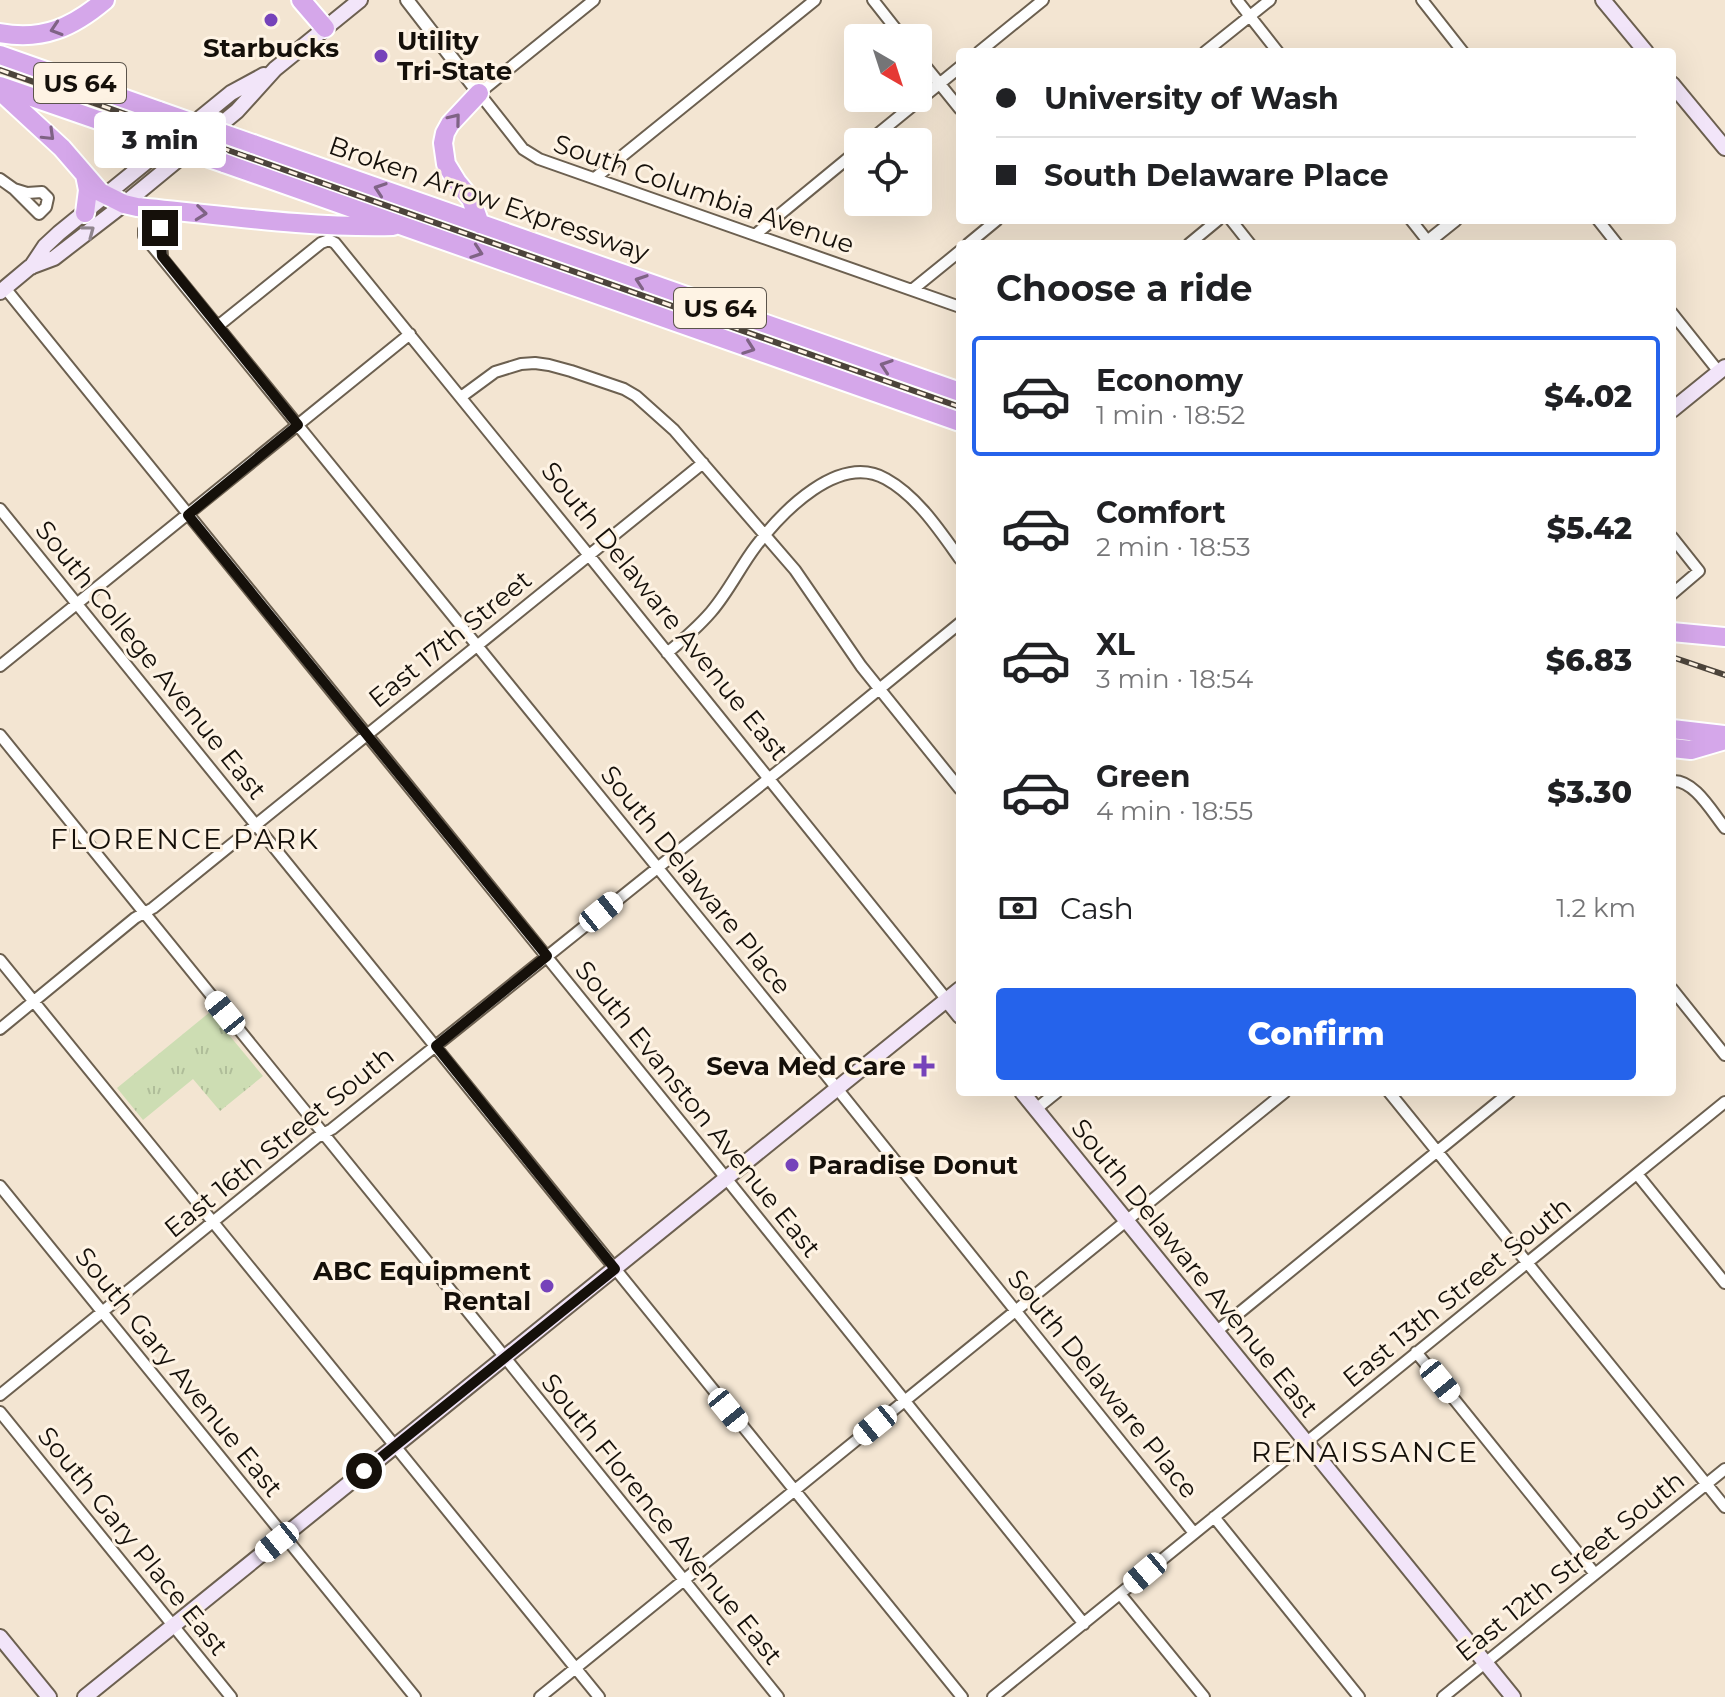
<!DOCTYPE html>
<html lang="en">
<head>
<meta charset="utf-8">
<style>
	:root { --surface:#fff; --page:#f2f2f2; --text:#202124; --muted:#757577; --line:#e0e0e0; --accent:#2563eb }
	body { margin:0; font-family:Montserrat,sans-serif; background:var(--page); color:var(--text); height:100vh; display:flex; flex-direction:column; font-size:30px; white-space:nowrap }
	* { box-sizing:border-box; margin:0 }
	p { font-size:26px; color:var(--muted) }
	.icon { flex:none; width:44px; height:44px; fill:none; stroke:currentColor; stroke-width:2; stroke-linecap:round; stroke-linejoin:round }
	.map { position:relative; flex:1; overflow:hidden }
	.drawer { position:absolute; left:956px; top:240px; width:720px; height:856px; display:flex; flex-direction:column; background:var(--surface); border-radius:8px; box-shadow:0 8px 32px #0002 }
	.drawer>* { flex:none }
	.banner { position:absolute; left:956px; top:48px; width:720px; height:176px; border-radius:8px; box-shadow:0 8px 32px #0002; display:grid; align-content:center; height:176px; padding:0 40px; background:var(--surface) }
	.needle { width:52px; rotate:141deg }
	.controls { position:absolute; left:844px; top:24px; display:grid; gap:16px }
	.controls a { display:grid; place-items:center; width:88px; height:88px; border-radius:8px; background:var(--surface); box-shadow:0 8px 32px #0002; font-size:40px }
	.end { position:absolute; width:36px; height:36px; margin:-18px; border:10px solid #15100a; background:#fff; box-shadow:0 0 0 4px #fff }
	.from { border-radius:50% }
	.bubble { position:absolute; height:56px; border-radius:8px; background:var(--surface); box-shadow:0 8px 32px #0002; font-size:26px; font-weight:800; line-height:56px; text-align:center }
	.car { position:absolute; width:24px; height:48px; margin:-24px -12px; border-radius:10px; box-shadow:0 0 6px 2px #0007; background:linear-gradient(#fff 24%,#345 0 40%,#fff 0 76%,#345 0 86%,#fff 0) }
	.banner b { display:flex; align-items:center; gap:28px; height:76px; font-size:30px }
	.banner b+b { border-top:2px solid var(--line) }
	.banner i { width:20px; height:20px; background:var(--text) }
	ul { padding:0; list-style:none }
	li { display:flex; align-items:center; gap:24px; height:120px; margin:0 16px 12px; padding:0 24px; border:4px solid transparent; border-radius:8px }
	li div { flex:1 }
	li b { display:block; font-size:30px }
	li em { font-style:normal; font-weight:800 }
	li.on { border-color:var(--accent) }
	li>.icon { width:72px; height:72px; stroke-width:1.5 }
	h2 { padding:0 40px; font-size:36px; line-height:96px }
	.pay { display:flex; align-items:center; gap:20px; height:88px; padding:0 40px; font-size:30px }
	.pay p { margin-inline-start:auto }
	.primary-button { display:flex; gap:16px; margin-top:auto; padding:16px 40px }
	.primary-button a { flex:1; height:92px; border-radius:8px; background:var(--accent); color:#fff; font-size:32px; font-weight:800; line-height:92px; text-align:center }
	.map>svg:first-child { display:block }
	.park { fill:url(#park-tufts) }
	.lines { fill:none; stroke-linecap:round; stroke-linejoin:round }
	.minor-casing { stroke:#6c6050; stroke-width:14 }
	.tertiary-casing { stroke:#6c6050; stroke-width:16 }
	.secondary-casing { stroke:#6c6050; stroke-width:18 }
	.motorway-casing { stroke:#fff; stroke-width:22 }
	.minor { stroke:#fff; stroke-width:10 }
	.tertiary { stroke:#fff; stroke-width:12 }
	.secondary { stroke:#f2e5f9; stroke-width:14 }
	.motorway { stroke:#d5a7ea; stroke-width:18 }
	.rail-casing { stroke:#4c443b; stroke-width:6 }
	.rail { stroke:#fef3e4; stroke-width:3; stroke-dasharray:9; stroke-linecap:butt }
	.motorway-bridge-casing { stroke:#fff; stroke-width:22; stroke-linecap:butt }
	.motorway-bridge { stroke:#d5a7ea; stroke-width:18 }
	.oneway { stroke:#7f6385 }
	.oneway2 { stroke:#8f858d }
	.route { stroke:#15100a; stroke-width:10 }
	.poi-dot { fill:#7643ba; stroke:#fef3e4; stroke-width:3 }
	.labels { text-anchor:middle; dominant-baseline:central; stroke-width:6; stroke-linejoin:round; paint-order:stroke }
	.shield { fill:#fef3e4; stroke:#5b544b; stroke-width:2 }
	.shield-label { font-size:24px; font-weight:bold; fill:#15100a }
	.poi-label { font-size:26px; font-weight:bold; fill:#15100a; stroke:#fef3e4; text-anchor:start }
	.street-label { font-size:26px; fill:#15100a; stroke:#fef3e4 }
	.neighbourhood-label { font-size:28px; letter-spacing:2px; fill:#15100a; stroke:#fef3e4 }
</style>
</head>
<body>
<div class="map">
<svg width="1725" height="1697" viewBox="0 0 1725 1697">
	<defs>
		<pattern id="park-tufts" width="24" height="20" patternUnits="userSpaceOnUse" patternTransform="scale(2)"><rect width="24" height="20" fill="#cdddb3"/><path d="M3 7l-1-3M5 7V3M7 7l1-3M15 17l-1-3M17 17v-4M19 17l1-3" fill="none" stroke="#afbd99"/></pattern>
	</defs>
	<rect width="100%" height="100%" fill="#f3e5d2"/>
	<path class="park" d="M210,1012L263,1076L220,1111L193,1079L143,1120L117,1088Z"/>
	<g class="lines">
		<defs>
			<path id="minor" d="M594,0L479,93L523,149L539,159L960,307
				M873,0L903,38
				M1237,0L1278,52
				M1422,0L1463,52
				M979,52L1043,0
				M1205,52L1270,0
				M918,57L960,109
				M868,142L960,67
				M595,178L815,0
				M0,179L14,189L39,214L46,207L48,198L42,192L27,193L14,189
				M1231,220L1250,244
				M1411,220L1430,244
				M1598,220L1617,244
				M756,234L858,150
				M968,244L997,220
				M1189,244L1218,220
				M162,256L160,228L155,224H149L144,230V236L827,1076L1194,1533
				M5,288L717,1167L1084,1624
				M912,290L960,251
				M1672,313L1719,372
				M218,326L321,243L329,240L335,243L583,548L947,1000
				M461,397L495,372L521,364L535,363L549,365L571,371L624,389L636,396L674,430L795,570L861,666L960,789
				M0,509L962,1697
				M1672,537L1699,571L1672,594
				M667,653C683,640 698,627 711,612C729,591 740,567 756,546C782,512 839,452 886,479C917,496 940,531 960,559
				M0,666L410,334
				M0,735L495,1345L778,1697
				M1672,781C1694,779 1712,812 1725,828
				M0,960L599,1697
				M1672,989L1725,1055
				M0,1029L135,918L153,908L703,463
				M1389,1092L1725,1507
				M1036,1109L1057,1092
				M1637,1174L1725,1283
				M0,1186L415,1697
				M1217,1331L1510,1092
				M1416,1352L1595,1574
				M0,1395L316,1138L332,1129L817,740L960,623
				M0,1412L231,1697
				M1214,1517L1359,1697
				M1120,1594L1204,1697
				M540,1697L1285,1092
				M993,1697L1725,1102
				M1443,1697L1725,1469"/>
			<path id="tertiary" d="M407,0L479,93
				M1425,244L1455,220"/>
			<path id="secondary" d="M1603,0L1646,52
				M1672,84L1725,148
				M31,267L45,246L59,233L231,93L264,75
				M0,292L30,267L54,258L124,204L237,111L275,69L360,0
				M1672,410L1725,367
				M947,1000L960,1016
				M1022,1092L1513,1697
				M0,1637L49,1697
				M85,1697L960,989"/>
			<path id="motorway" d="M301,0L325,28
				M0,33C43,41 73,27 105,0
				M0,55L159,111
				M0,86L130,131
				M0,91L62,148L100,192L124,204L137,207C222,215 307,228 393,226
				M479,93L450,124L445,133L443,143L446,164L457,182L471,199L480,224
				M253,144L960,392
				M224,163L960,422
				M85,213L88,190L85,175
				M1672,632L1725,637
				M1672,729L1725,735
				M1672,748L1691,750L1725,740"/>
		</defs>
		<use href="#minor" class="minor-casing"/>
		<use href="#tertiary" class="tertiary-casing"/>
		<use href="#secondary" class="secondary-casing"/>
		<use href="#motorway" class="motorway-casing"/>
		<use href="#minor" class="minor"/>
		<use href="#tertiary" class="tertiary"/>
		<use href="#secondary" class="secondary"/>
		<use href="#motorway" class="motorway"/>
		<defs>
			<path id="rail" d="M0,70L960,407
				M1672,657L1725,675"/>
		</defs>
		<use href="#rail" class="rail-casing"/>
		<use href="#rail" class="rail"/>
		<defs>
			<path id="motorway-bridge" d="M159,111L253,144
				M130,131L224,163"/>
		</defs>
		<use href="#motorway-bridge" class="motorway-bridge-casing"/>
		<use href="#motorway-bridge" class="motorway-bridge"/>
	</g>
	<defs><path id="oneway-chevron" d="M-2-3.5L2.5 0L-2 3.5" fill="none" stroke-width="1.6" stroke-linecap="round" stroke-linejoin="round" transform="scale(2)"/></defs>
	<g class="oneway">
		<use href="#oneway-chevron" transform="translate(56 29) rotate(162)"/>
		<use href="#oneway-chevron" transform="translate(455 119) rotate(-51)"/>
		<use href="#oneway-chevron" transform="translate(49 135) rotate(44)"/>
		<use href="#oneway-chevron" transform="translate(380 189) rotate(-161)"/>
		<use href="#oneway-chevron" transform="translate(201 213) rotate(6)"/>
		<use href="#oneway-chevron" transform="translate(477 252) rotate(19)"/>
		<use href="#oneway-chevron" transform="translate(641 281) rotate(-161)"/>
		<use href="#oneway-chevron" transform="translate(749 348) rotate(20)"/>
		<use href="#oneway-chevron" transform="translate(886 366) rotate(-161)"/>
	</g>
	<use class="oneway2" href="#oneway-chevron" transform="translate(89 231) rotate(-37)"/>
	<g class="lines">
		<path class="route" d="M160,228L162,256L298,425L188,515L547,956L436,1046L615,1269L364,1471"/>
	</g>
	<g class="poi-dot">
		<circle cx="271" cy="20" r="8"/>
		<circle cx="381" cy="56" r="8"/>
		<path d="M920 1054h8v8h8v8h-8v8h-8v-8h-8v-8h8z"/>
		<circle cx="792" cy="1165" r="8"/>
		<circle cx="547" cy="1286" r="8"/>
	</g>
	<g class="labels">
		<g class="shield">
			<rect x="34" y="63" width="92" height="40" rx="6"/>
			<rect x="674" y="288" width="92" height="40" rx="6"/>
		</g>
		<g class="shield-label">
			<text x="80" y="83">US 64</text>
			<text x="720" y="308">US 64</text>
		</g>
		<g class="poi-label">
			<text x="397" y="41">Utility<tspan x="397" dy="30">Tri-State</tspan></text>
			<text x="271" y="48" text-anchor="middle">Starbucks</text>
			<text x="906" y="1066" text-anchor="end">Seva Med Care</text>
			<text x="808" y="1165">Paradise Donut</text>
			<text x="531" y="1271" text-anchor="end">ABC Equipment<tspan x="531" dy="30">Rental</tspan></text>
		</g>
		<g class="street-label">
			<text transform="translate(704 194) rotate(19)">South Columbia Avenue</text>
			<text transform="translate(489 199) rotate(19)">Broken Arrow Expressway</text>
			<text transform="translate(665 611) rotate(51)">South Delaware Avenue East</text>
			<text transform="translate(450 639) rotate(-39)">East 17th Street</text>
			<text transform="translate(151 660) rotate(51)">South College Avenue East</text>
			<text transform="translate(696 880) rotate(51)">South Delaware Place</text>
			<text transform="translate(698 1109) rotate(51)">South Evanston Avenue East</text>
			<text transform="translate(279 1142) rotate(-39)">East 16th Street South</text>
			<text transform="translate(1195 1268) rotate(51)">South Delaware Avenue East</text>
			<text transform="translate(1457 1292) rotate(-39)">East 13th Street South</text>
			<text transform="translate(179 1372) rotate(51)">South Gary Avenue East</text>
			<text transform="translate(1103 1384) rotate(51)">South Delaware Place</text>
			<text transform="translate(662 1519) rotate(51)">South Florence Avenue East</text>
			<text transform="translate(133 1541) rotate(51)">South Gary Place East</text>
			<text transform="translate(1570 1566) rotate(-39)">East 12th Street South</text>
		</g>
		<g class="neighbourhood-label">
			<text x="185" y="839">FLORENCE PARK</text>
			<text x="1365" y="1452">RENAISSANCE</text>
		</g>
	</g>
</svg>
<div class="controls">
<a><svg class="needle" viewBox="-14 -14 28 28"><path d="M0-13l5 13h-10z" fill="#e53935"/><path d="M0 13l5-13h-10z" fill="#757577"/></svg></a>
<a><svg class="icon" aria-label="locate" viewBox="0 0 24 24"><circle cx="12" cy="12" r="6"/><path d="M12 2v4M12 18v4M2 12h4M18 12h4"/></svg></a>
</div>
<i class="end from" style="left:364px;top:1471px"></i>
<i class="end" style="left:160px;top:228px"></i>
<div class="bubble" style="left:94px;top:112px;width:132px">3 min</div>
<i class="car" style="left:601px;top:912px;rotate:51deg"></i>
<i class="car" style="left:225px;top:1013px;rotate:321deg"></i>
<i class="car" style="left:1440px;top:1381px;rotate:141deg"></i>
<i class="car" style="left:728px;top:1410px;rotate:141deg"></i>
<i class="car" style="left:875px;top:1425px;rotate:231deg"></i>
<i class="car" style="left:277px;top:1542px;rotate:231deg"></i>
<i class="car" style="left:1145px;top:1573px;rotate:230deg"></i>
<div class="banner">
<b><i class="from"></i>University of Wash</b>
<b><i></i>South Delaware Place</b>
</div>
<section class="drawer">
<h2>Choose a ride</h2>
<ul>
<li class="on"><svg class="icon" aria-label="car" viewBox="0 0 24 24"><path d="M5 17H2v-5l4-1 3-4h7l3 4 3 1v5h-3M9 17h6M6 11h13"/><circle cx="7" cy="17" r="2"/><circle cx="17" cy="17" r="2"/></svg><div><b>Economy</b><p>1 min · 18:52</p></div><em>$4.02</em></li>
<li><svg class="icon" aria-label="car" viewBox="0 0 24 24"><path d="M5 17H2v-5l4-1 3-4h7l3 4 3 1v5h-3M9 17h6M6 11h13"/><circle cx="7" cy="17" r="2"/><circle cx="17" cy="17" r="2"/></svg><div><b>Comfort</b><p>2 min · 18:53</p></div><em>$5.42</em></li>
<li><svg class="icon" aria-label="car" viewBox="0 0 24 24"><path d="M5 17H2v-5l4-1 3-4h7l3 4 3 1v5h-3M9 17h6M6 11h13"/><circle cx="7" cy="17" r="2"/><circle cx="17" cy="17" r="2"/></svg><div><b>XL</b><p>3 min · 18:54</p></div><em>$6.83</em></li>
<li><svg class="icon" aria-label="car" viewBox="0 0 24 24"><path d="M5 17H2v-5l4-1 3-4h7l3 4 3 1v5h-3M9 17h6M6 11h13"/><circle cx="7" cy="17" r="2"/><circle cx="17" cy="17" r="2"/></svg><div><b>Green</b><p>4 min · 18:55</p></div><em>$3.30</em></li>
</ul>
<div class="pay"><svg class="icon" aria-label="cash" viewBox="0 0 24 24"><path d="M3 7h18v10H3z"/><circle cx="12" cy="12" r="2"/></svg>Cash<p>1.2 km</p></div>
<div class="primary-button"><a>Confirm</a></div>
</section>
</div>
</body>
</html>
